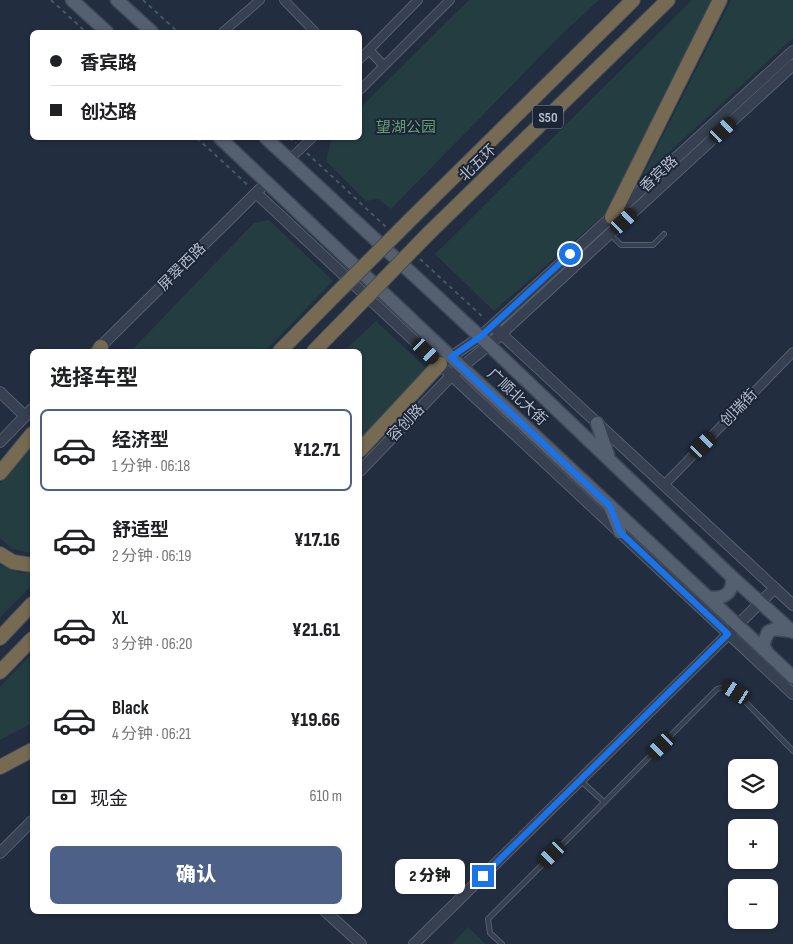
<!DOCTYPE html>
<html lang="zh">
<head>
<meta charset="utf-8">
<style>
	:root { --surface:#fff; --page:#f2f2f2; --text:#202124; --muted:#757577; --line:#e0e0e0; --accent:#4d6087 }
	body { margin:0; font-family:"Sofia Sans Condensed","Noto Sans SC",sans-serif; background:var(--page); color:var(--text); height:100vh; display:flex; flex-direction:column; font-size:19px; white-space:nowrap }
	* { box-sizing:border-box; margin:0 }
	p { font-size:16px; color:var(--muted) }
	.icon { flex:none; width:28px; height:28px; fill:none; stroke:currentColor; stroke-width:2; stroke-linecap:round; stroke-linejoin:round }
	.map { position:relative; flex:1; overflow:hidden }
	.details { position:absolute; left:30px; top:349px; width:332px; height:565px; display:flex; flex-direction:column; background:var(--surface); border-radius:8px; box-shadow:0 1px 4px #0004 }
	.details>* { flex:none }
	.hud { position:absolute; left:30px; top:30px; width:332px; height:110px; border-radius:8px; box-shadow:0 1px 4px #0004; display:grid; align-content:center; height:110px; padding:0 20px; background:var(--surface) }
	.buttons { position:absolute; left:728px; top:759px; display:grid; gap:10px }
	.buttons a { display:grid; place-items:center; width:50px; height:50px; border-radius:8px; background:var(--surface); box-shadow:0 1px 4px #0004; font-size:25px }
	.end { position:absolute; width:22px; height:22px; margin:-11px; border:6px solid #1a73e8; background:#fff; box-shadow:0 0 0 2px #fff }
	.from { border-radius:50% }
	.bubble { position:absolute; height:35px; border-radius:8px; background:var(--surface); box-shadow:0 1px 4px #0004; font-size:16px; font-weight:800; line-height:35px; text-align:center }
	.car { position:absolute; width:15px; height:30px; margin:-15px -8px; border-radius:6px; box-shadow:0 0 4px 1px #0007; background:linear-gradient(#222 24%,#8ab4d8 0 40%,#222 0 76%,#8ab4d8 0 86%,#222 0) }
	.hud b { display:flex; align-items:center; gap:18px; height:48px; font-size:19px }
	.hud b+b { border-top:1px solid var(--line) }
	.hud i { width:12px; height:12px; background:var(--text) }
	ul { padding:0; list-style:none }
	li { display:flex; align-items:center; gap:15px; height:82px; margin:0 10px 8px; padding:0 10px; border:2px solid transparent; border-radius:8px }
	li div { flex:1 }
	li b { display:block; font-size:19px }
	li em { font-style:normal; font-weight:800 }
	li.active { border-color:var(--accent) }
	li>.icon { width:45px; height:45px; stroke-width:1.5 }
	h2 { padding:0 20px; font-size:22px; line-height:60px }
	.pay { display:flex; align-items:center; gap:12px; height:55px; padding:0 20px; font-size:19px }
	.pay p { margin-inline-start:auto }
	.primary-button { display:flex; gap:10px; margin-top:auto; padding:10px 20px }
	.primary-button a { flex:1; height:58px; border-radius:8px; background:var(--accent); color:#fff; font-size:20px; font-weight:800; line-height:58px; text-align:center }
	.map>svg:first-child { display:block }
	.green { fill:#243d41 }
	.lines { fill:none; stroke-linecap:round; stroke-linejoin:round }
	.service-casing { stroke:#545e6e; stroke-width:6 }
	.minor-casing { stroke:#545e6e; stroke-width:10 }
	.tertiary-casing { stroke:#545e6e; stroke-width:12 }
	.primary-casing { stroke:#3f4959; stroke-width:15 }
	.motorway-casing { stroke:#414b5b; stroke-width:16 }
	.path { stroke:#425a5e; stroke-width:2; stroke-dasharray:4 4; stroke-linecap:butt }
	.service { stroke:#364050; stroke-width:4 }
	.minor { stroke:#364050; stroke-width:8 }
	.tertiary { stroke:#364050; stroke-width:10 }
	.primary { stroke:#545f70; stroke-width:12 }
	.motorway { stroke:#776a52; stroke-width:14 }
	.motorway-bridge-casing { stroke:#414b5b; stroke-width:16; stroke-linecap:butt }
	.motorway-bridge { stroke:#776a52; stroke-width:14 }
	.route { stroke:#1a73e8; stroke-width:6 }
	.labels { text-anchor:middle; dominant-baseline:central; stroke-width:4; stroke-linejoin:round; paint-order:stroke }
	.shield { fill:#1b2535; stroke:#858e9e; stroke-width:1 }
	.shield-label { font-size:14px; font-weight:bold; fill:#b2bbcb }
	.park-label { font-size:15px; fill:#679e76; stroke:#1b2535 }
	.street-label { font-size:15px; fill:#b2bbcb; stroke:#1b2535 }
</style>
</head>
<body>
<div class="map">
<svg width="793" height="944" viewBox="0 0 793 944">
	<rect width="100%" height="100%" fill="#222e40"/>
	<path class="green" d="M469,0H599L563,33L391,209L378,199L366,201L326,161L332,138H360V108Z
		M692,0H715L604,215L494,311L435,254Z
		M731,0H793V38L642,177Z
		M269,220L333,281L265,351H131L254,223Z
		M376,321L427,369L360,442V351H344Z
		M32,445V553L12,549L0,538V484L9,470Z
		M0,565L20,573H32V585L0,617Z
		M32,654V725H28L0,740V687Z
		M468,927L485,944H452Z"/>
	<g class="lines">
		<defs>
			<path id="service" d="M610,234L621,245H653L664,234
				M581,781L604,802
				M502,944L490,933L488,919L717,689L727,686L736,692L793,751"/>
			<path id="minor" d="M284,0L315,32
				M223,32L260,0
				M369,50L384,66
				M360,59L418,0
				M360,90L450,0
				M290,159L312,138
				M664,485L793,352"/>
			<path id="tertiary" d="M256,193L793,694
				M496,329L793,605
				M96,351L260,189
				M445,361L480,337L793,51
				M0,392L25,416
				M0,442L32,409
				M360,471L452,375L489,345L793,65
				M0,853L32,821
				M325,911L361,944
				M414,944L775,588"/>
			<path id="primary" d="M72,0L107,32
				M117,0L152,32
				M220,138L451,357L793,677
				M266,138L489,345L732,577L793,632
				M597,423L608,455
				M611,509L620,532
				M708,597C722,600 734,594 732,577
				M767,652L763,645L768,632L775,629L791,631"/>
			<path id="motorway" d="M612,217L720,0
				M412,218L633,0
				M428,234L668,0
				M99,351L101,347
				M280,351L338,292
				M314,351L357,307
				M360,450L440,364
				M0,473L32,434
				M0,554L13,562L32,565
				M0,638L32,604
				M0,672L32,639
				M0,767L32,750"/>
		</defs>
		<use href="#service" class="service-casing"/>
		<use href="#minor" class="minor-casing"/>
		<use href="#tertiary" class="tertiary-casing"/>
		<use href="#primary" class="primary-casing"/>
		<use href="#motorway" class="motorway-casing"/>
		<path class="path" d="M51,0L86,32
			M143,0L178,32
			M197,138L250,187
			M289,138L296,143
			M307,153L386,227
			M420,259L485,319"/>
		<use href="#service" class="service"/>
		<use href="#minor" class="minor"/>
		<use href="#tertiary" class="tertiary"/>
		<use href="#primary" class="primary"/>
		<use href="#motorway" class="motorway"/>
		<defs>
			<path id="motorway-bridge" d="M338,292L412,218
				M357,307L428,234"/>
		</defs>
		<use href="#motorway-bridge" class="motorway-bridge-casing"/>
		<use href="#motorway-bridge" class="motorway-bridge"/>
	</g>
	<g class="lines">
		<path class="route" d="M483,876L728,634L620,532L610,506L451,357L480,337L570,254"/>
	</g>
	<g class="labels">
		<rect class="shield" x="533" y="105.5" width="30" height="23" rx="4"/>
		<g class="shield-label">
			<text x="548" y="117">S50</text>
		</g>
		<g class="park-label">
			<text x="406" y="127">望湖公园</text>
		</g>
		<g class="street-label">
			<text transform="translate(478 163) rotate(-44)">北五环</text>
			<text transform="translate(659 174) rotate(-43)">香宾路</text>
			<text transform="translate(182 267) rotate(-45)">屏翠西路</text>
			<text transform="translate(517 397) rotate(43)">广顺北大街</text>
			<text transform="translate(739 408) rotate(-46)">创瑞街</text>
			<text transform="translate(406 423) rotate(-46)">容创路</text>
		</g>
	</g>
</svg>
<div class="buttons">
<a><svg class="icon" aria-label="layers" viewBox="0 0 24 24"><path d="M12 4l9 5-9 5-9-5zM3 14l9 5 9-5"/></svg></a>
<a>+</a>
<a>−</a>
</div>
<i class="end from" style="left:570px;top:254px"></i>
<i class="end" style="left:483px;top:876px"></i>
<div class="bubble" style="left:395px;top:859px;width:70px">2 分钟</div>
<i class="car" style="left:723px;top:130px;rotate:47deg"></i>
<i class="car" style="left:624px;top:221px;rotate:47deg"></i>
<i class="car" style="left:426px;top:351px;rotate:133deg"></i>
<i class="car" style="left:703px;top:445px;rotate:44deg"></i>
<i class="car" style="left:736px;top:692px;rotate:302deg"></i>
<i class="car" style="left:661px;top:746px;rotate:225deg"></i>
<i class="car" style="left:552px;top:854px;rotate:225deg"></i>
<div class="hud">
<b><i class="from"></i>香宾路</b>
<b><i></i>创达路</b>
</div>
<section class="details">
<h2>选择车型</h2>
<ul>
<li class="active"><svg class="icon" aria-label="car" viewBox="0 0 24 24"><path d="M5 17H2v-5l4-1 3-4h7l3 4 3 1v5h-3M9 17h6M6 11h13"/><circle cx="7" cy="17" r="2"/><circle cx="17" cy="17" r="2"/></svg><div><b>经济型</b><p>1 分钟 · 06:18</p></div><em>¥12.71</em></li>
<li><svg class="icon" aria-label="car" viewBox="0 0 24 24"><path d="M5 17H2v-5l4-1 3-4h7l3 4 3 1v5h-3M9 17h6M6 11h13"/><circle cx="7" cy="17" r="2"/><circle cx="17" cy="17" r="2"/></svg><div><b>舒适型</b><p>2 分钟 · 06:19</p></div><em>¥17.16</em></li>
<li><svg class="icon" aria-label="car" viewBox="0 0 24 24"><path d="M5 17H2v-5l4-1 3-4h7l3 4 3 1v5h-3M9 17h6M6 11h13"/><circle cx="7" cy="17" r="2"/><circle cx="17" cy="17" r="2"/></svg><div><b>XL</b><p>3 分钟 · 06:20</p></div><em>¥21.61</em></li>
<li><svg class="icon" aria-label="car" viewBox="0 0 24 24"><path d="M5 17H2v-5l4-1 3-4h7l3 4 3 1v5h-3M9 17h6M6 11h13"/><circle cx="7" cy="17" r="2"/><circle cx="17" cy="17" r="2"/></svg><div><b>Black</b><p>4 分钟 · 06:21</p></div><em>¥19.66</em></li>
</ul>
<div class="pay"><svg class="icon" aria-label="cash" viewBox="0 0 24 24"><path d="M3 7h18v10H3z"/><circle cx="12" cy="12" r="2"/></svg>现金<p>610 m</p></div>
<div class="primary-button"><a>确认</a></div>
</section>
</div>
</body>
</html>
